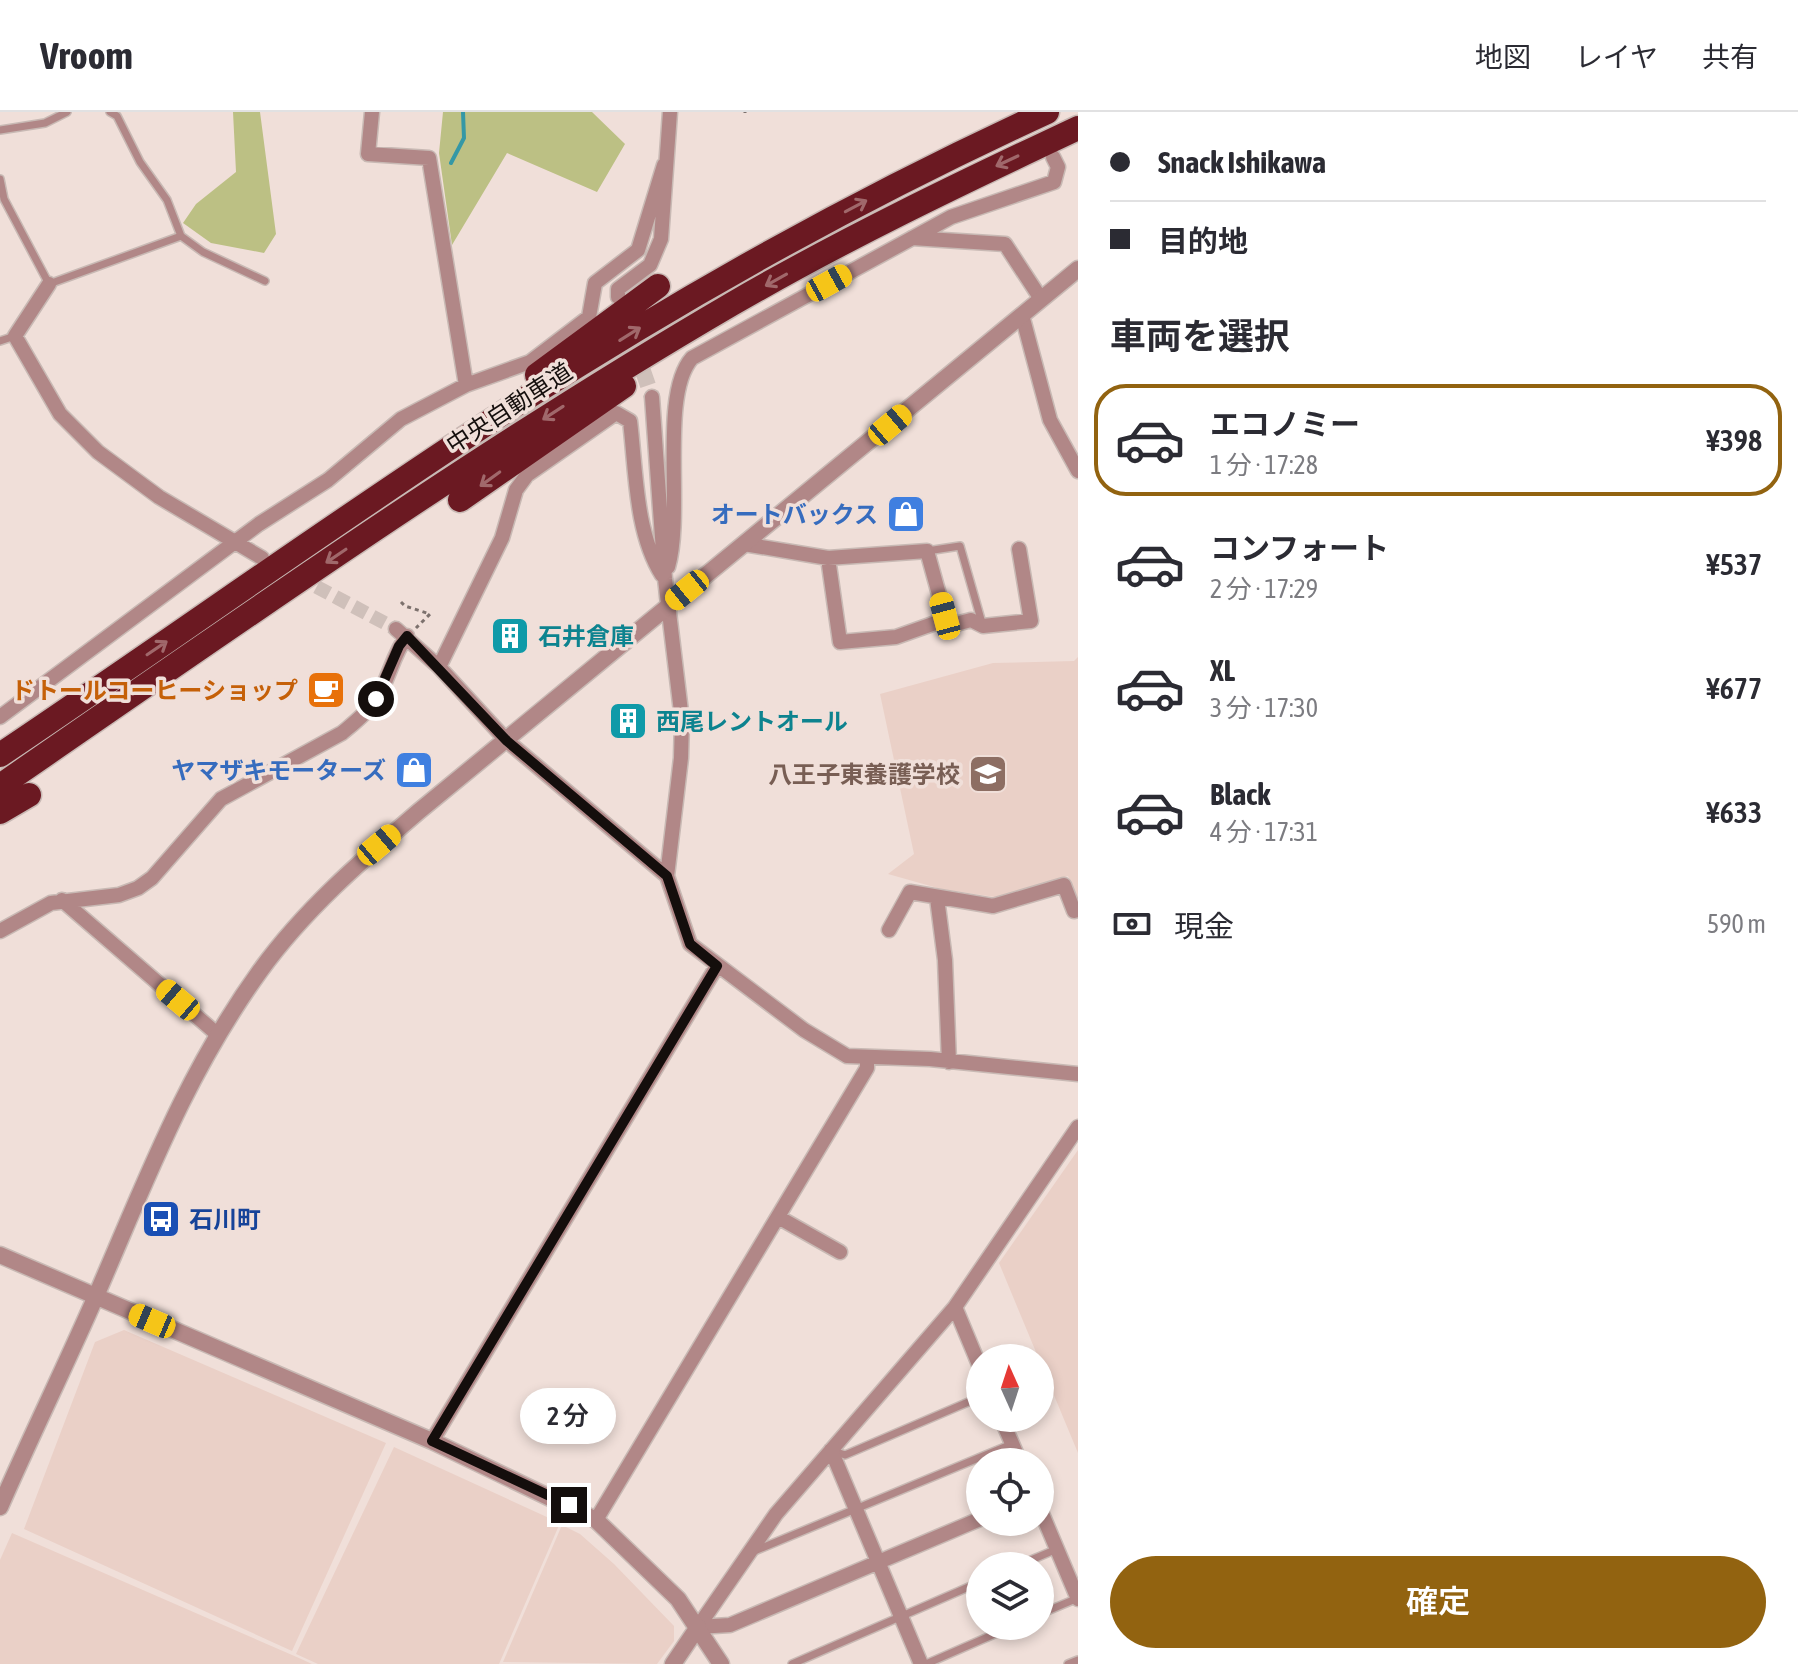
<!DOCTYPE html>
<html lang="ja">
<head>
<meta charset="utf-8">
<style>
	:root { --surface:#fff; --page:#f2f2f3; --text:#2b2b33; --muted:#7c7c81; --line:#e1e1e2; --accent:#926310 }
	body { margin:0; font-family:"Asap Condensed","Noto Sans JP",sans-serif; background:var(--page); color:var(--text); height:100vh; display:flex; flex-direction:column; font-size:30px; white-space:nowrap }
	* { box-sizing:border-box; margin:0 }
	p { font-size:26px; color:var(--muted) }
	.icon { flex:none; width:44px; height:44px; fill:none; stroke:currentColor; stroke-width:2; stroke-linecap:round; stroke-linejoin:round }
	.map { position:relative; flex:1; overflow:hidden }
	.drawer { display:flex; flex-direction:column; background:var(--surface); width:720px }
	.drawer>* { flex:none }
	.banner { display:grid; align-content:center; height:176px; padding:0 32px; background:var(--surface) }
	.needle { width:52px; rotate:357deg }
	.controls { position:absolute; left:966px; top:1232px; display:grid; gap:16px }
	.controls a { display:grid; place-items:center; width:88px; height:88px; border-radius:50%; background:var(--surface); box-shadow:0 4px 12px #0003; font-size:40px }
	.end { position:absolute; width:36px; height:36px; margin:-18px; border:10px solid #140e0c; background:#fff; box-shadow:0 0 0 4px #fff }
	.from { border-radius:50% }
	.bubble { position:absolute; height:56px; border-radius:28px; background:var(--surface); box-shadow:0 4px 12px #0003; font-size:26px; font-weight:600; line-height:56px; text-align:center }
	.car { position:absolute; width:24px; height:48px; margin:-24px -12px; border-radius:10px; box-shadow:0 0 6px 2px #0007; background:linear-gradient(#f5c518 24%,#345 0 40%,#f5c518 0 76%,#345 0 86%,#f5c518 0) }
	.banner b { display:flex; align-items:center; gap:28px; height:76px; font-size:30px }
	.banner b+b { border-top:2px solid var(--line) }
	.banner i { width:20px; height:20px; background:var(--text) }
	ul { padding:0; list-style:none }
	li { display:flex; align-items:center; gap:24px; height:112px; margin:0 16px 12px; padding:0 16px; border:4px solid transparent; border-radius:32px }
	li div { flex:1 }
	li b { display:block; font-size:30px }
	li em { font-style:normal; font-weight:600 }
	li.selected { border-color:var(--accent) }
	li>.icon { width:72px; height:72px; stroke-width:1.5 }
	h2 { padding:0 32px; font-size:36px; line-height:96px }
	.pay { display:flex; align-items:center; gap:20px; height:88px; padding:0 32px; font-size:30px }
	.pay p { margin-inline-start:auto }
	.button { display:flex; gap:16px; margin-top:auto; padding:16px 32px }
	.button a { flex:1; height:92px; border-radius:48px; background:var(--accent); color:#fff; font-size:32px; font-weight:600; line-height:92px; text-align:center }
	header { display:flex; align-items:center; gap:48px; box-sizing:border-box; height:112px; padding:0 40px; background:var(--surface); border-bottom:2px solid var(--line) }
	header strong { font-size:38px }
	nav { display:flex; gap:44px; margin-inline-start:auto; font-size:28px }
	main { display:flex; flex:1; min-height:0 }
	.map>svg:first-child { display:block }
	.built { fill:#ead0c7 }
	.green { fill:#bcc084 }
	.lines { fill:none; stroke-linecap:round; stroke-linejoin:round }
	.stream { stroke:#3598a6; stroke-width:4 }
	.minor-tunnel { stroke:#cfc0ba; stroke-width:14; stroke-dasharray:14 7; stroke-linecap:butt }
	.tertiary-tunnel { stroke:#cfc0ba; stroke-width:16; stroke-dasharray:16 8; stroke-linecap:butt }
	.service-casing { stroke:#c8b9b4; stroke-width:10 }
	.minor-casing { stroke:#c8b9b4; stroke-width:17 }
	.tertiary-casing { stroke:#c8b9b4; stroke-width:19 }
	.motorway-casing { stroke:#c8b9b4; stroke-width:27 }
	.path { stroke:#7c716d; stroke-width:3; stroke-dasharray:4 4; stroke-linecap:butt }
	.service { stroke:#b18787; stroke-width:7 }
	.minor { stroke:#b18787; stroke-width:14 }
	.tertiary { stroke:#b18787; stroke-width:16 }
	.motorway { stroke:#6b1922; stroke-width:24 }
	.oneway { stroke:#a0686b }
	.route { stroke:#140e0c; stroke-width:10 }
	.labels { text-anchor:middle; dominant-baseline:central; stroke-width:7; stroke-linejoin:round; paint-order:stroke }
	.street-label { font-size:24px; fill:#140e0c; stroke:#f0dfd9 }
	.shop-label { font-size:24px; font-weight:bold; fill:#366cbe; stroke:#f0dfd9; text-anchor:end }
	.culture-label { font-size:24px; font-weight:bold; fill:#0d838f; stroke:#f0dfd9; text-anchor:start }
	.food-label { font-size:24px; font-weight:bold; fill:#c56008; stroke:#f0dfd9; text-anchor:end }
	.education-label { font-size:24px; font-weight:bold; fill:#785e54; stroke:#f0dfd9; text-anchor:end }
	.transit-label { font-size:24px; font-weight:bold; fill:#164399; stroke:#f0dfd9; text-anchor:start }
</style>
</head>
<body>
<header>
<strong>Vroom</strong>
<nav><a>地図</a><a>レイヤ</a><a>共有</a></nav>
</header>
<main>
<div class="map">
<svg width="1078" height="1552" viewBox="0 0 1078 1552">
	<rect width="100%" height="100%" fill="#f0dfd9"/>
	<path class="built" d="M1078,545V791L1068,764L995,785L941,777L888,762L914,742L880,582L993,551L1074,549Z
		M1078,1038V1341L999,1151Z
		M124,1218L386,1331L292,1539L24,1417L95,1230Z
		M394,1335L560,1411L499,1552H318L296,1542Z
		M562,1413L580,1422L614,1452L674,1514V1529L657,1552L503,1550Z
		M12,1421L299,1546L312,1552H0V1448Z"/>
	<path class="green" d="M233,0H260L276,122L264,141L211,131L183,111L196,92L236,60Z
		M443,0H592L625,32L597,80L507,41L452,133L439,41Z"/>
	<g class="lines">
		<path class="stream" d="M451,51L464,26L463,0"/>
		<path class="minor-tunnel" d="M298,465L396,517"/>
		<path class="tertiary-tunnel" d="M627,213L652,285"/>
		<defs>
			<path id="service" d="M110,0L117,4L140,50L167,88L181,124L203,140L265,169
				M0,18L45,11L67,0
				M0,67L4,87L49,172L181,124
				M0,229L15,224
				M927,439L960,434L982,511
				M831,1338L845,1343L980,1285
				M752,1440L1012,1332
				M1017,1454L1057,1437
				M1040,1502L1078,1486
				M792,1552L980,1470
				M926,1552L1013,1514
				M1068,1552L1078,1548"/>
			<path id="minor" d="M372,0L368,42L429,46L466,273
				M912,126L1005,132L1041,187
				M49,172L15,224L60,302L98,340L159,385L262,446
				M618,185V177L650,153L661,127L670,0
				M1022,203L1050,308L1078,359
				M652,285L665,467L682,608L681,646L667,764L690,832L804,918L847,944L930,947L1078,962
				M744,432L828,446L927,439L945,504L941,509L896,525L840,530L828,446
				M668,455C684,401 659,283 692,246L951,105L1054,70L1058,55L1053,45
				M941,509L952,513L971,508L983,514L1031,509L1019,437
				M396,517L439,555L507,629L667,764
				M439,555L502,426L516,378L527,363L616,301L630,309C636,358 635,420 662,463
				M0,605L259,412L328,368L401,307L466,273L530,250L589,205L595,171L638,138L664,53
				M937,786L945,848L949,950
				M62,788L217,922
				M889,818L910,780L993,794L1064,773L1074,799L1078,798
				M0,819L51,791L119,783L138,776L152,766L221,687L342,621C354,611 367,601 375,589C389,569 392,543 407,524
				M778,1105L840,1140
				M955,1195L980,1255
				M1001,1306L1020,1350
				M432,1329L717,854
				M831,1338L921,1552
				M1040,1397L1078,1487
				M596,1408L867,956V947
				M698,1515L776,1402L955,1195L1078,1015
				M698,1515L730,1513L980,1407"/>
			<path id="tertiary" d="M0,1143L432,1329L596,1408L678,1487L721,1552
				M0,1395C31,1324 65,1255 96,1184C146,1069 185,963 260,859C304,798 361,749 418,700L1078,157
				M673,1552L698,1515"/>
			<path id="motorway" d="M537,263L658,174
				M460,388L624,274
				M0,643C173,527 342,405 517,292C686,183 864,84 1047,0
				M0,674C241,508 480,339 732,192C844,127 961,71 1078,16
				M0,700L29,683"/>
		</defs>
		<use href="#service" class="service-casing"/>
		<use href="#minor" class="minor-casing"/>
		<use href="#tertiary" class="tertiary-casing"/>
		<use href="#motorway" class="motorway-casing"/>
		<path class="path" d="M745,0V1
			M401,490L405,494L430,502L416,516"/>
		<use href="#service" class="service"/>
		<use href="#minor" class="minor"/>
		<use href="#tertiary" class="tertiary"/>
		<use href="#motorway" class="motorway"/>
	</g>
	<defs><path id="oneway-shaft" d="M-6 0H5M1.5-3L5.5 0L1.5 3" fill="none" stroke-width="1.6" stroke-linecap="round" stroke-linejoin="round" transform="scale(2)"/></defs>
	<g class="oneway">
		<use href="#oneway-shaft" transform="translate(1007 49) rotate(155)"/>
		<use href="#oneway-shaft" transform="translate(856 94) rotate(-28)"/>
		<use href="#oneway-shaft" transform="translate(776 168) rotate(151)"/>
		<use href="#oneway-shaft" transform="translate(630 222) rotate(-32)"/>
		<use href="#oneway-shaft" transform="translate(553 301) rotate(147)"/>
		<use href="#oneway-shaft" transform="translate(490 367) rotate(144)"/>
		<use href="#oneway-shaft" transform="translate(336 444) rotate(146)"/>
		<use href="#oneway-shaft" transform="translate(157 536) rotate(-34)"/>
	</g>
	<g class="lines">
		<path class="route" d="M376,587L399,534L407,524L507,629L667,764L690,832L717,854L432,1329L569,1393"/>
	</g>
	<defs>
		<symbol id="shop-square" viewBox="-11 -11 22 22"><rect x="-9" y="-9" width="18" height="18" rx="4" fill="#3f7fe0" stroke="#f0dfd9"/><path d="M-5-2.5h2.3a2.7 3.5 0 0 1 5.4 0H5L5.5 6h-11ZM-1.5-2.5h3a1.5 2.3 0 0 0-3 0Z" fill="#fff"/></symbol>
		<symbol id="building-square" viewBox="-11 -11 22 22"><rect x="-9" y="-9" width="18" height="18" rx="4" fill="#0f9aa8" stroke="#f0dfd9"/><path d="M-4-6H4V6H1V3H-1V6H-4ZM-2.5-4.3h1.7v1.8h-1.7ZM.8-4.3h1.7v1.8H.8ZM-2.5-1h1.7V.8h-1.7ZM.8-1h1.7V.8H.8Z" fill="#fff"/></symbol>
		<symbol id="cafe-square" viewBox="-11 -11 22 22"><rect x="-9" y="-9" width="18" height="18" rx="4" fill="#e8710a" stroke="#f0dfd9"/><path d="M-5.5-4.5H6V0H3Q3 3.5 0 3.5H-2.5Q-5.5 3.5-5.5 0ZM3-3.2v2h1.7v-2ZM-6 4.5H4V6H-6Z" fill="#fff"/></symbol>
		<symbol id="school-square" viewBox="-11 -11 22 22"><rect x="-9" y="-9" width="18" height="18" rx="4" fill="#8d6e63" stroke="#f0dfd9"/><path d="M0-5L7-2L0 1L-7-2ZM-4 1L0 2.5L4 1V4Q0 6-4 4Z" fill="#fff"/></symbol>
		<symbol id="bus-square" viewBox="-11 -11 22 22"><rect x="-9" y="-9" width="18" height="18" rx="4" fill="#1a4fb4" stroke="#f0dfd9"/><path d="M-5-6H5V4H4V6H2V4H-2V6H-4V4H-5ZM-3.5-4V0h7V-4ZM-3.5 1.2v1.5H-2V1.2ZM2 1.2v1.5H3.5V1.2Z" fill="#fff"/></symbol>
	</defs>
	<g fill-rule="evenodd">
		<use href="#shop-square" x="884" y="380" width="44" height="44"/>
		<use href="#building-square" x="488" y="502" width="44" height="44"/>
		<use href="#cafe-square" x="304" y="556" width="44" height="44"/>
		<use href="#building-square" x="606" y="587" width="44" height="44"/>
		<use href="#shop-square" x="392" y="636" width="44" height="44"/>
		<use href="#school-square" x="966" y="640" width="44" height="44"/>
		<use href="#bus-square" x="139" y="1085" width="44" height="44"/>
	</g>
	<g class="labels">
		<g class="street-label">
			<text transform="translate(509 296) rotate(-33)">中央自動車道</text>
		</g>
		<g class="shop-label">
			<text x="878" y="402">オートバックス</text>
			<text x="386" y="658">ヤマザキモーターズ</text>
		</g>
		<g class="culture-label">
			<text x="538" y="524">石井倉庫</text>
			<text x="656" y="609">西尾レントオール</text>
		</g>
		<g class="food-label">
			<text x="298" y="578">ドトールコーヒーショップ</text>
		</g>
		<g class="education-label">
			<text x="960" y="662">八王子東養護学校</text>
		</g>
		<g class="transit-label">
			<text x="189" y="1107">石川町</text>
		</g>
	</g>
</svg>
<div class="controls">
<a><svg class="needle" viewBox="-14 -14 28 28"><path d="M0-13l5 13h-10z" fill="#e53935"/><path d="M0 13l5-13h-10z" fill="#7c7c81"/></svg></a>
<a><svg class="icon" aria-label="locate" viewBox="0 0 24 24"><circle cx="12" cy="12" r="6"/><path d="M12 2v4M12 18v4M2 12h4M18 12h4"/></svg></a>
<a><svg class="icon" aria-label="layers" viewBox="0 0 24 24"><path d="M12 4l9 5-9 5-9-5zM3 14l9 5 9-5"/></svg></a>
</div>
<i class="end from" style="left:376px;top:587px"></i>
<i class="end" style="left:569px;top:1393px"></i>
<div class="bubble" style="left:520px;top:1276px;width:96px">2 分</div>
<i class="car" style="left:829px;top:171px;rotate:61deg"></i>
<i class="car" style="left:890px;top:313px;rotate:50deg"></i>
<i class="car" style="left:687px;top:478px;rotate:231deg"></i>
<i class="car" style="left:945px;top:504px;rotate:345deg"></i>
<i class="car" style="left:379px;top:733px;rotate:50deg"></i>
<i class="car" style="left:178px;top:888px;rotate:310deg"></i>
<i class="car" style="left:152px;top:1209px;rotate:293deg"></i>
</div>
<section class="drawer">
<div class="banner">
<b><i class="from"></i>Snack Ishikawa</b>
<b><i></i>目的地</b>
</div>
<h2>車両を選択</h2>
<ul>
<li class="selected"><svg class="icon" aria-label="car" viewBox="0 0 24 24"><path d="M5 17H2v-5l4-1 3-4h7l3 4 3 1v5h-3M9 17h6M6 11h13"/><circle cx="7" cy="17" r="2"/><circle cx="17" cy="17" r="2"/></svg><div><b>エコノミー</b><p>1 分 · 17:28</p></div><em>¥398</em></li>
<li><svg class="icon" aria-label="car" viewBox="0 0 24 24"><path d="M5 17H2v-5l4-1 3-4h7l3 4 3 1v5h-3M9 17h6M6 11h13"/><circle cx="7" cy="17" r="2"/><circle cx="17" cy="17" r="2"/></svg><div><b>コンフォート</b><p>2 分 · 17:29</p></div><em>¥537</em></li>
<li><svg class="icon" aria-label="car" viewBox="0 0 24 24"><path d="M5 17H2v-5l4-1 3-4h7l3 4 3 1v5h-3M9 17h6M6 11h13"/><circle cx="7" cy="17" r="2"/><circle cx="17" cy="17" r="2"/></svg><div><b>XL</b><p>3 分 · 17:30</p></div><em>¥677</em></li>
<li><svg class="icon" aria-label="car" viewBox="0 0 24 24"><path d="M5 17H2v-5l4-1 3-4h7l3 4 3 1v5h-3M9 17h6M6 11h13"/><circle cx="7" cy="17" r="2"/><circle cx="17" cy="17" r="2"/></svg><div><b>Black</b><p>4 分 · 17:31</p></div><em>¥633</em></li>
</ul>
<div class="pay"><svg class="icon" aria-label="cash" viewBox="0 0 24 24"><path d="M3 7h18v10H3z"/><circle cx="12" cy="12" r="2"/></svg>現金<p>590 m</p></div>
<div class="button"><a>確定</a></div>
</section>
</main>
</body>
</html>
